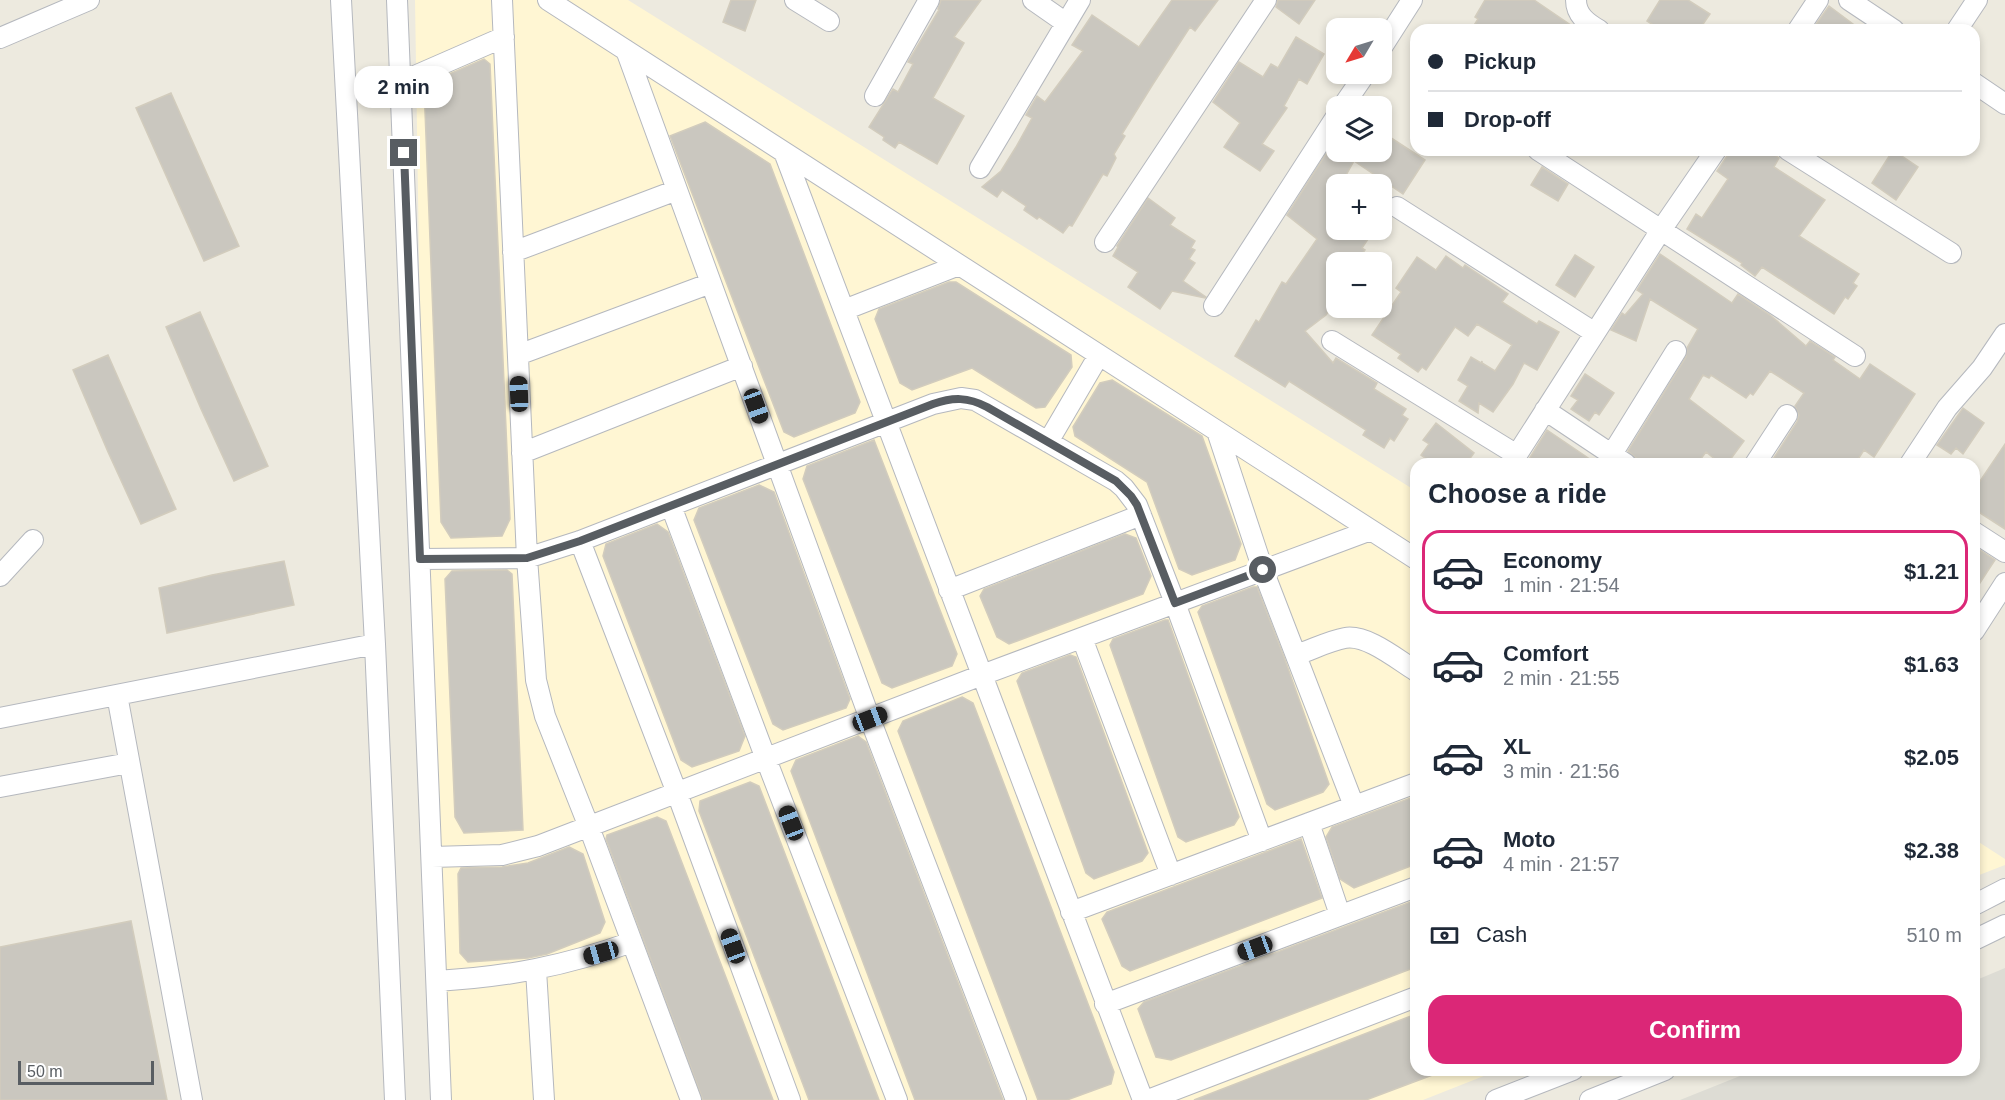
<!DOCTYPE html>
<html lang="en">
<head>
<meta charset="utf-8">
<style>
	:root { --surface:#fff; --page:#f2f2f3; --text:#1f2937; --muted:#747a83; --line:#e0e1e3; --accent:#db2777 }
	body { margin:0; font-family:Helvetica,sans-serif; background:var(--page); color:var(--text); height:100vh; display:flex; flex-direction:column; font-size:22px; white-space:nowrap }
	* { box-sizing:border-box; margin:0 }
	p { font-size:20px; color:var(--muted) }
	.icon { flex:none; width:33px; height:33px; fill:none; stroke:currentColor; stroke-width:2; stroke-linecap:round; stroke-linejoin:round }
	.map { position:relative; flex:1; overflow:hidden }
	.panel { position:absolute; left:1410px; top:458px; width:570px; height:618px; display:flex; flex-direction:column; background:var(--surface); border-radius:18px; box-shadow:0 3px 9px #0003 }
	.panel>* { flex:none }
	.top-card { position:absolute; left:1410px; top:24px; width:570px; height:132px; border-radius:18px; box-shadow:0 3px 9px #0003; display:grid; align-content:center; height:132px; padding:0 18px; background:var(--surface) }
	.needle { width:39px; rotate:232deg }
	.tools { position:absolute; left:1326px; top:18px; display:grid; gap:12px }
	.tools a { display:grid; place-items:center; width:66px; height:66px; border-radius:12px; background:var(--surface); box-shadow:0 3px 9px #0003; font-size:30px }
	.scale { position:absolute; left:18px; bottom:15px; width:136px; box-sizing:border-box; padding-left:6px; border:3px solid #585d62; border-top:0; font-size:16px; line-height:21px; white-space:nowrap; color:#585d62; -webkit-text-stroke:4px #fff; paint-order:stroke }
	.end { position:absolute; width:27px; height:27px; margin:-14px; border:8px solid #585d62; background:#fff; box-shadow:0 0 0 3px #fff }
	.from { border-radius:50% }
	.bubble { position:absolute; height:42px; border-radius:18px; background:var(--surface); box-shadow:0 3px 9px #0003; font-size:20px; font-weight:700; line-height:42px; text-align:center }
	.car { position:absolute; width:18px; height:36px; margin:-18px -9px; border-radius:8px; box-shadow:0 0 4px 2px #0007; background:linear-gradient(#222 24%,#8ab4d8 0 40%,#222 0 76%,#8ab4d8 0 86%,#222 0) }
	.top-card b { display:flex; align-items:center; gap:21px; height:57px; font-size:22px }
	.top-card b+b { border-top:2px solid var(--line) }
	.top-card i { width:15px; height:15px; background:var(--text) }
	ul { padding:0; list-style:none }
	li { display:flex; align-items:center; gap:18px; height:84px; margin:0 12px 9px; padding:0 6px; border:3px solid transparent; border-radius:18px }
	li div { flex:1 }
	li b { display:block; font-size:22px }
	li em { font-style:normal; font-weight:700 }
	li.active { border-color:var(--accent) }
	li>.icon { width:54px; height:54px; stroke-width:1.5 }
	h2 { padding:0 18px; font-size:27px; line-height:72px }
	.pay { display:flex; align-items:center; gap:15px; height:66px; padding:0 18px; font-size:22px }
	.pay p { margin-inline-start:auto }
	.action { display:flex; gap:12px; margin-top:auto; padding:12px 18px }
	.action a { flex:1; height:69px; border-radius:18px; background:var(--accent); color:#fff; font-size:24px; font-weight:700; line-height:69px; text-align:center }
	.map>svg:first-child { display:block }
	.commercial { fill:#fff6d3 }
	.industrial { fill:#dddcd4 }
	.building { fill:#cac7bf; stroke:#d2ccbd; stroke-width:1.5 }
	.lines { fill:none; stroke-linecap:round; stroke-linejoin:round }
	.minor-casing { stroke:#b5b8be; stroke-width:22 }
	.minor { stroke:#fff; stroke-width:20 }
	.route { stroke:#585d62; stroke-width:8 }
</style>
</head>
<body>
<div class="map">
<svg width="2005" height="1100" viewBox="0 0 2005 1100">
	<rect width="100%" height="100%" fill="#edeadf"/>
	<path class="commercial" d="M415,0H628L1416,491V1070H1499L1423,1100H432Z
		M1974,839L2005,859V865L1974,877Z"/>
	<path class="industrial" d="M2005,968V1100H1680L1755,1070H1974V981Z"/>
	<path class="building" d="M731,0H756L745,31L723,22Z
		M941,0H981L954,37L964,43L933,98L964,116L937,164L899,142L895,148L883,140L884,137L869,127L893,89L898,92L913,64L908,62L939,10L938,9Z
		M1172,0H1218L1195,31L1190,27L1153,84L1122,134L1125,136L1114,154L1116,158L1107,176L1103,174L1072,226L1069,225L1063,233L1039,217L1037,219L1024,210L1026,206L1002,190L997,197L982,187L1001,171L1016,147L1032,118L1026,115L1037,96L1045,102L1083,51L1072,45L1092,15L1139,47Z
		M1278,0H1315L1299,24L1276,7Z
		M1485,0H1534L1578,30H1471L1478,19L1475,17Z
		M1660,0H1688L1710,14L1699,30H1661L1647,21Z
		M1829,6L1861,30H1812Z
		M1296,37L1324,54L1307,84L1299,79L1284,106L1287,108L1262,144L1274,151L1260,171L1224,147L1240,123L1213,102L1239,62L1263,77L1271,64L1278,68Z
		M484,59L490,64L510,519L502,536L451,538L441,522L424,85Z
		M171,93L239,246L204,261L136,108Z
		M705,122L770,164L860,402L855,413L794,437L784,432L670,136Z
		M1382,132L1425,160L1403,194L1354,161L1341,184H1336V230H1374L1362,248L1365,250L1356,262H1336V312L1331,308L1326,315L1305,331L1333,363L1336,358L1377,383L1374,389L1406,409L1402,415L1408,419L1394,441L1390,438L1384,448L1363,435L1366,430L1289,381L1285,387L1235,356L1256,320L1259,322L1282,282L1286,284L1317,239L1287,215L1336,138V152H1382Z
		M1731,150H1767L1779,158L1774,167L1825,200L1799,236L1859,274L1853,283L1857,286L1848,299L1845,297L1834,314L1762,267L1755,276L1741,265L1742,263L1687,229L1696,214L1702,218L1728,179L1717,171Z
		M1893,150L1918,167L1896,200L1872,183Z
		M1542,167L1568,184L1558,201L1531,185Z
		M1148,198L1175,218L1170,225L1195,241L1191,248L1195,250L1189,259L1195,263L1183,281L1206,297L1205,298L1172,291L1160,309L1128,287L1138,272L1113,256L1118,247L1117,246Z
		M1660,254L1732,303L1738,294L1770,315L1806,346L1810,341L1835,357L1833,360L1860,379L1870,364L1915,394L1874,457L1864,450L1855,464H1770L1797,422L1799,415L1795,406L1804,393L1770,371L1753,395L1750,393L1746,398L1711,375L1709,378L1703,375L1689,399L1744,441L1727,464H1721L1706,452L1697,464H1638L1636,458L1628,451L1686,357L1687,348L1698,329L1650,299L1636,341L1611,330L1622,313L1625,315L1643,294L1637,290Z
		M1575,255L1594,267L1575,297L1556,285Z
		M1446,256L1463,268L1465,265L1508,294L1502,302L1537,324L1539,321L1559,332L1537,370L1524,363L1513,384L1493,412L1479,403L1478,413L1459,401L1468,386L1458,380L1471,357L1481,363L1482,361V363L1495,371L1512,345L1477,324L1468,336L1455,327L1426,370L1422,367L1418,372L1398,358L1401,354L1372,335L1401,292L1396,288L1417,257L1436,270Z
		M949,282H956L1071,355L1072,367L1045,407L1036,408L972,368L912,390L900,383L875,319L879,309Z
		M200,312L268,466L234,481L201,409L166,327Z
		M108,355L176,509L141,524L108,452L73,370Z
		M1585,374L1614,393L1599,415L1595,412L1589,421L1571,409L1578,400L1571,396Z
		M1112,380L1202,436L1241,544L1235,560L1192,575L1179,569L1147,482L1075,436L1073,427L1100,383Z
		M1963,408L1984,423L1963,454L1956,448L1951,454L1937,445Z
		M1436,423L1474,453L1466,464H1433L1421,455L1429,444L1423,440Z
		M1547,430L1597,464H1526Z
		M874,440L957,654L952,666L892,688L882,683L803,479L807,466Z
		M2005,444V529L1974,509V490Z
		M759,485L774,492L850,699L846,708L783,730L773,724L694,520L699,508Z
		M657,524L668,532L745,736L739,751L692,767L681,760L603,556L606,544Z
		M1125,534L1136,538L1151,576L1143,594L1009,644L997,637L980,596L984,589Z
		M1974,546L1995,560L1974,592Z
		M284,561L294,605L167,633L159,588L212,575Z
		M507,570L512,574L523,830L464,833L455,817L445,579L452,571Z
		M1253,587H1257L1284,657L1329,784L1323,792L1275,810L1267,804L1198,612L1202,606Z
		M1165,620H1168L1239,817L1234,825L1186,842L1178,837L1110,645L1113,639Z
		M1070,655L1076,657L1148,853L1142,861L1094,879L1086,873L1017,681L1022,673Z
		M962,697L973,703L1114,1072L1111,1084L1067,1100H1038L898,731L903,721Z
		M858,736L866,742L1003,1100H915L791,771L796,760Z
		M750,782L759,786L879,1100H809L699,811L700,801Z
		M1416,796V864L1354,888L1340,879L1326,837L1332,827Z
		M657,817L666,821L773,1100H703L606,839L607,835Z
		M1301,839L1322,898L1130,971L1122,966L1102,919L1107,912Z
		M569,847L583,854L605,922L600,933L547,954L528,958L468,962L460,953L458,874L461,868L502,867L528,863Z
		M1416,900V967L1171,1060L1156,1057L1138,1009L1144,1002Z
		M131,921L167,1100H0V947Z
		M1416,1014V1070L1443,1071L1366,1100H1194Z"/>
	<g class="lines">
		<defs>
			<path id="minor" d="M341,0L375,644L395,1100
				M397,0L441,1100
				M502,0L527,558L536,680L545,716L589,827L691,1100
				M548,0L1416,559
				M795,0L829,21
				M1033,0L1066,23
				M1576,0C1576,15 1587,23 1599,30
				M1849,0L1894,30
				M1798,30L1818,0
				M1957,30L1977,0
				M0,38L89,0
				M1382,47L1412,0
				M626,50L870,719L1016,1100
				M401,82L504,37
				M1974,83L2005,104
				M875,96L929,0
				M1343,106L1365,74
				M1538,150L1855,356
				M1788,150L1951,253
				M784,152L1143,1100
				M980,168L1080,0
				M1397,207L1595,333
				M1105,242L1266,0
				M513,252L677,190
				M1214,306L1336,117
				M844,310L959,265
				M1332,341L1517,455
				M518,355L711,283
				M1545,410L1626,464
				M1217,431L1263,570L1354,806
				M1048,442L1099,355
				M522,453L742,366
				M1612,454L1676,351
				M1511,464L1661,230L1716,150
				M1755,464L1787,415
				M1910,464L1947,408L1982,368L2005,334
				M671,506L766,759L897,1100
				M1974,532L2005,552
				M580,541L677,793L790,1100
				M420,559L527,558L580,541L933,404L961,398L975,400L1116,481L1124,488L1137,505L1175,603L1262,841
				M0,576L33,540
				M949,590L1141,515
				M1974,631L2005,583
				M1082,638L1171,875
				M1296,655C1312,650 1328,641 1345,638C1367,634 1398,660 1416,671
				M117,695L192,1100
				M0,718L375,644
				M0,787L129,763
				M1309,823L1340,915
				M432,857L502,855L538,846L982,675L1371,530
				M1974,905L2005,889
				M1071,912L1416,783
				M1974,940L2005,925
				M536,970L544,1100
				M437,981C507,977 565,966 632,942
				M1105,1004L1416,887
				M1148,1100L1416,997
				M1496,1100L1573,1070
				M1590,1100L1665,1070"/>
		</defs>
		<use href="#minor" class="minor-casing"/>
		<use href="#minor" class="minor"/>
	</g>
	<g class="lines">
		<path class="route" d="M404,153L420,559L527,558L580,541L933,404C953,397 968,397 987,407L1116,481L1131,496L1137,505L1175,603L1263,570"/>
	</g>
</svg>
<div class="tools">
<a><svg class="needle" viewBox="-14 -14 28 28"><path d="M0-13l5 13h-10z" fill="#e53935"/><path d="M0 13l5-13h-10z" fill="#747a83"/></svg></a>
<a><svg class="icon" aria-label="layers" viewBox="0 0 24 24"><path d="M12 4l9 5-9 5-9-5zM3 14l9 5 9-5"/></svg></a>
<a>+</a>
<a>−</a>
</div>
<div class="scale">50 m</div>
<i class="end from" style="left:1263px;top:570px"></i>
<i class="end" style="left:404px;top:153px"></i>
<div class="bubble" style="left:354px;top:66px;width:99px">2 min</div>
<i class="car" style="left:519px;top:394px;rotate:358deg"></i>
<i class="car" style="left:756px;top:406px;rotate:160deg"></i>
<i class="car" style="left:870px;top:719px;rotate:69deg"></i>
<i class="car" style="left:791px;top:823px;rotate:339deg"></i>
<i class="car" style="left:733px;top:946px;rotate:340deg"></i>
<i class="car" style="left:1255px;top:948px;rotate:250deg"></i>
<i class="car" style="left:601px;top:953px;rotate:254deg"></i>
<div class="top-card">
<b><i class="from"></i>Pickup</b>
<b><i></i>Drop-off</b>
</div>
<section class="panel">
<h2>Choose a ride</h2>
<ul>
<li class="active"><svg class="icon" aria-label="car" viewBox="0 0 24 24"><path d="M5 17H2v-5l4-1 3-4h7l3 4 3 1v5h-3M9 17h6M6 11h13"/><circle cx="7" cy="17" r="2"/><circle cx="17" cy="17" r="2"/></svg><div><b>Economy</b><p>1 min · 21:54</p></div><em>$1.21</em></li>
<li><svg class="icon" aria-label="car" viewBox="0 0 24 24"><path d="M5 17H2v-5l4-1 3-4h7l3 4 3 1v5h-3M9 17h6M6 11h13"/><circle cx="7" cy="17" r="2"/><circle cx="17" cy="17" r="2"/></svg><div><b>Comfort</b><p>2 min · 21:55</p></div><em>$1.63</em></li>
<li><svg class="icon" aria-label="car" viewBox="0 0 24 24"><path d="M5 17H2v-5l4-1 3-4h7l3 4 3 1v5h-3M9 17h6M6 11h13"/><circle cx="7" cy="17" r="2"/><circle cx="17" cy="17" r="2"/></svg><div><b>XL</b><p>3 min · 21:56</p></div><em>$2.05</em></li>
<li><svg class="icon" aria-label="car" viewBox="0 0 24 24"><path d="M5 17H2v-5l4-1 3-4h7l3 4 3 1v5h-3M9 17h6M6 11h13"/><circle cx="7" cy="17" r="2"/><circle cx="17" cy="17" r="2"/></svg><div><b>Moto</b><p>4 min · 21:57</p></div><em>$2.38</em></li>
</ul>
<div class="pay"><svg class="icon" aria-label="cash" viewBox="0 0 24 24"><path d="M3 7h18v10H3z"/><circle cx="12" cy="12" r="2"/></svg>Cash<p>510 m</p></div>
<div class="action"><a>Confirm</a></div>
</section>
</div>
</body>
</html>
